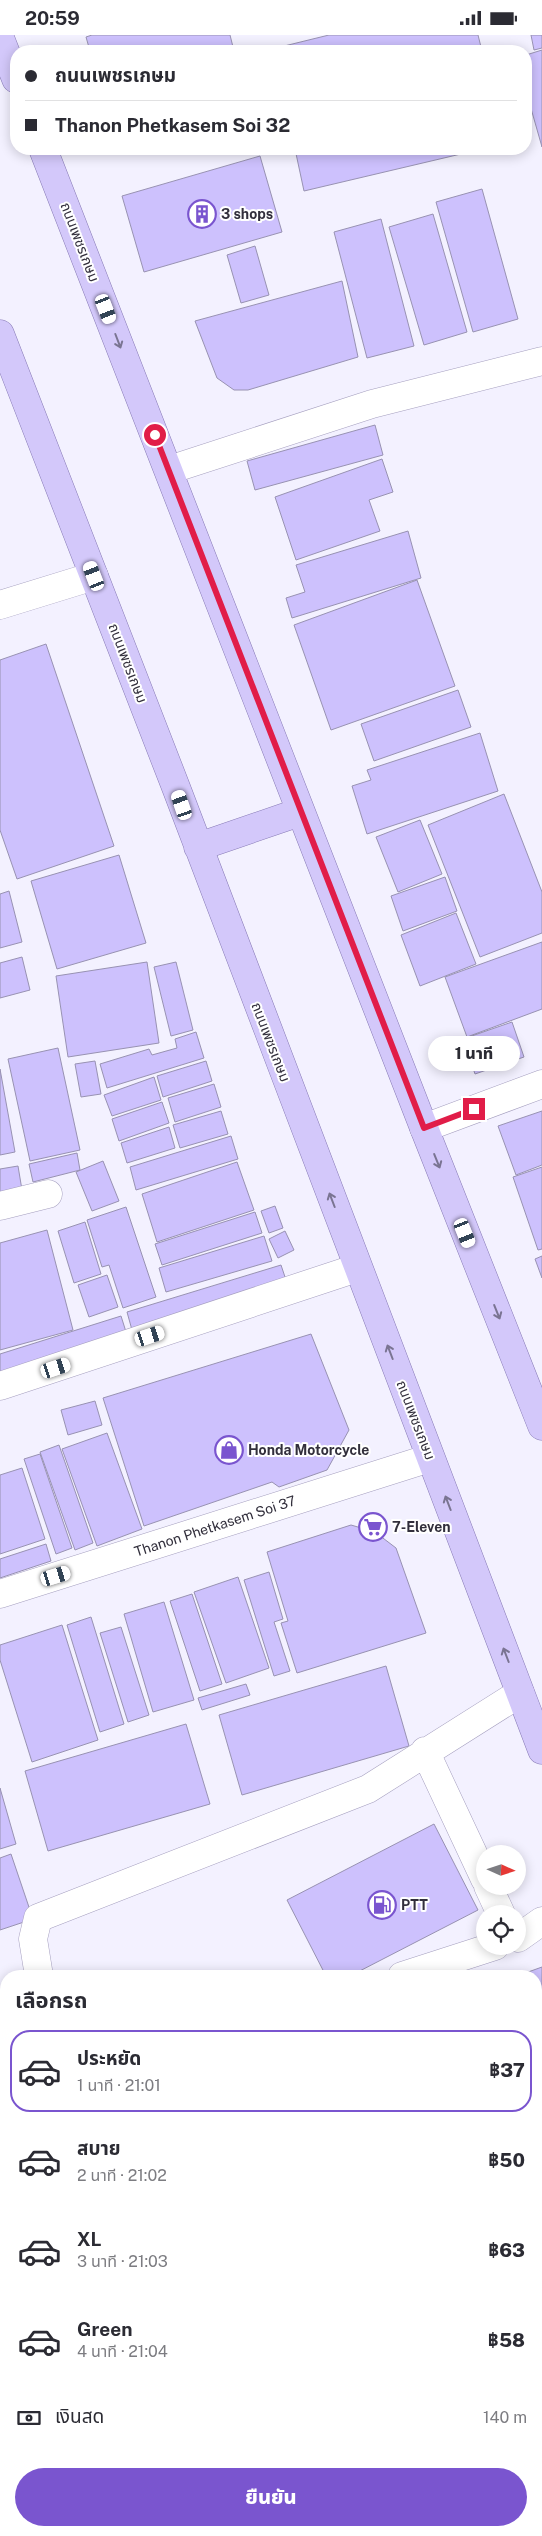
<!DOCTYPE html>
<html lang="th">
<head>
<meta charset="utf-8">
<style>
	:root { --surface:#fff; --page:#f2f2f3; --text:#2b2b33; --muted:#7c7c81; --line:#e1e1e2; --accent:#7a55cf }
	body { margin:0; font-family:"Public Sans","Noto Sans Thai",sans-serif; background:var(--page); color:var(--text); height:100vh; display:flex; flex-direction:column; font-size:19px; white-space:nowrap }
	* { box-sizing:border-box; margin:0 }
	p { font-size:16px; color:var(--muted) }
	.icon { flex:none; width:28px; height:28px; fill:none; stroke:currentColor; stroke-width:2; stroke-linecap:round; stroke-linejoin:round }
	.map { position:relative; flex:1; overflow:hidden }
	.details { position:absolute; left:0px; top:1935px; width:542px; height:566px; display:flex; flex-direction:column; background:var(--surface); border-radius:20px 20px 0 0; box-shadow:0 2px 12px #0003 }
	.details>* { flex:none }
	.banner { position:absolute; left:10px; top:10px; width:522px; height:110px; border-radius:20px; box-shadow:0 2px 12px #0003; display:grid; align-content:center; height:110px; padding:0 15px; background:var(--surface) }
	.needle { width:32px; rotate:93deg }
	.buttons { position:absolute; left:476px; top:1810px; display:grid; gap:10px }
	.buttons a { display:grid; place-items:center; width:50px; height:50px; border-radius:50%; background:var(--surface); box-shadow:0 2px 12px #0003; font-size:25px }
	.end { position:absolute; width:22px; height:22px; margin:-11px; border:6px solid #e11d48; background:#fff; box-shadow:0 0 0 2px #fff }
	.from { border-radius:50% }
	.bubble { position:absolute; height:35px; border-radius:18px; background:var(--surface); box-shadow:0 2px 12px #0003; font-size:16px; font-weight:800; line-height:35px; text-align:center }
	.car { position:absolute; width:15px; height:30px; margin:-15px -8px; border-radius:6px; box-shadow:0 0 4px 1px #0007; background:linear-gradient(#fff 24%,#345 0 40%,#fff 0 76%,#345 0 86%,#fff 0) }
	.banner b { display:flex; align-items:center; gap:18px; height:48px; font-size:19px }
	.banner b+b { border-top:1px solid var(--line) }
	.banner i { width:12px; height:12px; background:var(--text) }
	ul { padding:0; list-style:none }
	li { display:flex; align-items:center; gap:15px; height:82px; margin:0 10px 8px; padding:0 5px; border:2px solid transparent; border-radius:20px }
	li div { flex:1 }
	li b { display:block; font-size:19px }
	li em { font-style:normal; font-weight:800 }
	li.selected { border-color:var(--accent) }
	li>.icon { width:45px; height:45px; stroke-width:1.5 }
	h2 { padding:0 15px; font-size:22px; line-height:60px }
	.pay { display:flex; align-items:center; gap:12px; height:55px; padding:0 15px; font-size:19px }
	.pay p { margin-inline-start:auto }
	.action { display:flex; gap:10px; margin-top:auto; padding:10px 15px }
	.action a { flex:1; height:58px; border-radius:30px; background:var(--accent); color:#fff; font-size:20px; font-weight:800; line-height:58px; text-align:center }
	.status { display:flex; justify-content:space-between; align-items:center; height:35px; padding:0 25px; background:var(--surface); direction:ltr }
	.status svg { height:14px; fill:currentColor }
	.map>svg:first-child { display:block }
	.building { fill:#cdc1fd; stroke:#9892b2 }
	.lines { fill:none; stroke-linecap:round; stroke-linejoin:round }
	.minor-casing { stroke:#a59fbf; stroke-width:29 }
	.major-casing { stroke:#877ab5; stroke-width:29 }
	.minor { stroke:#fff; stroke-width:28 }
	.major { stroke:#d3c8fa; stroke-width:28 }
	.oneway { stroke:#7a7492 }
	.route { stroke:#e11d48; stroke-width:6 }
	.labels { text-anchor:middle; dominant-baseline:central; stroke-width:4; stroke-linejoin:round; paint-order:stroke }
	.poi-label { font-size:14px; font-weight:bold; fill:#322f3c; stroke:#fff; text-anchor:start }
	.street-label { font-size:14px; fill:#322f3c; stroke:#fff }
</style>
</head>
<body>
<div class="status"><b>20:59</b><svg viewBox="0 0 49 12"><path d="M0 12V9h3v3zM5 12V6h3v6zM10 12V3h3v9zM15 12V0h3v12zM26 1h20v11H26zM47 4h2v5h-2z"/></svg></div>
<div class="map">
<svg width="542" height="2501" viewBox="0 0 542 2501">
	<rect width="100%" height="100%" fill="#f3f1ff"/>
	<path class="building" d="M92,0H230L234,16H90L86,2Z
		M329,0H478L482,16H272V14Z
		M531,0H542V13L534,15Z
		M542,15V112L526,56V20Z
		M295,114H482L304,156Z
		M260,121L282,197L144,237L122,161Z
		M482,154L518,284L473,297L436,167Z
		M433,179L467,297L424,310L389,192Z
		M381,184L414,311L367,323L334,197Z
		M255,211L269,260L241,268L227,220Z
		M342,246L358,322L248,355H234L217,343L195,286Z
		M375,390L383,420L255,455L247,426Z
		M382,424L393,457L369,465L380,496L296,525L275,462Z
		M408,496L421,543L292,583L286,563L305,557L296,530Z
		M417,545L455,651L331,695L294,590Z
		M46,609L114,811L17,844L0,795V625Z
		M458,655L471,692L374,726L361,689Z
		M480,698L498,756L367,799L352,751L371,745L367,735Z
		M504,759L542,857V898L480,922L428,790Z
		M420,785L442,839L398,857L376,802Z
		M119,820L146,908L57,934L31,846Z
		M445,842L457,876L403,896L391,861Z
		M9,856L22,907L0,913V859Z
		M456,878L476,929L420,951L401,900Z
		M542,907V974L467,1002L445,942Z
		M22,922L30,955L0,963V928Z
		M147,927L159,1008L68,1022L56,941Z
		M176,927L193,995L171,1001L154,932Z
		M512,987L524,1022L475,1039L463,1004Z
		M196,997L204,1023L107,1053L100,1029L149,1014L152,1020L177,1013L175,1004Z
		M58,1013L80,1115L30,1126L8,1024Z
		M95,1026L101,1059L81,1062L75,1029Z
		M206,1026L212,1046L163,1062L157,1041Z
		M0,1034L15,1117L0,1120Z
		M154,1042L161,1065L112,1081L104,1060Z
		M214,1049L221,1072L175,1087L168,1063Z
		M162,1067L169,1088L119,1106L112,1084Z
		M221,1076L228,1099L180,1113L173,1090Z
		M542,1076V1130L516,1140L498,1091Z
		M169,1092L175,1113L127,1128L121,1108Z
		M231,1101L238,1124L136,1155L130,1132Z
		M77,1118L80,1135L33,1147L29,1129Z
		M103,1126L119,1166L92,1176L76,1137Z
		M237,1127L254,1175L157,1207L142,1159Z
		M18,1131L22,1155L0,1158V1134Z
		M542,1132V1214L538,1215L513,1142Z
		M275,1171L283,1193L269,1198L261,1176Z
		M126,1172L156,1262L123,1273L109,1230L102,1232L87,1185Z
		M255,1177L262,1198L162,1230L155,1209Z
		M85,1187L101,1239L74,1248L58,1196Z
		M47,1195L73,1295L0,1315V1208Z
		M285,1196L294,1215L278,1223L269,1204Z
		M264,1201L272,1226L166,1257L159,1233Z
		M542,1221V1243L535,1224Z
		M281,1230L287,1248L132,1295L127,1277Z
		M107,1240L118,1272L89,1282L78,1250Z
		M121,1281L127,1300L0,1339V1319Z
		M311,1299L349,1395L327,1435L279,1452L272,1447L144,1491L103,1363Z
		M95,1366L102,1390L68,1400L61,1375Z
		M107,1398L142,1494L97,1511L62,1414Z
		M59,1410L93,1508L75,1515L40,1417Z
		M40,1419L72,1513L56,1519L24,1424Z
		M22,1433L45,1504L0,1519V1440Z
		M351,1490L375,1497L396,1513L426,1598L297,1638L281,1588L288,1586L267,1517Z
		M46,1509L51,1526L0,1543V1524Z
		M269,1537L283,1584L274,1587L290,1636L274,1641L244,1545Z
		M238,1542L269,1633L226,1648L194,1557Z
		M192,1559L222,1649L200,1656L170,1566Z
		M164,1567L194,1665L153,1677L124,1579Z
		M91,1582L124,1689L100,1697L67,1590Z
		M62,1590L98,1705L32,1727L0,1625V1610Z
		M121,1592L149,1680L128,1687L100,1598Z
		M386,1631L409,1711L242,1760L219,1680Z
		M246,1649L250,1660L202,1675L198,1663Z
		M186,1689L210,1769L48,1816L25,1736Z
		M0,1753L16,1809L0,1814Z
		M434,1789L478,1875L350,1941H326L287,1865Z
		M11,1819L33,1884L0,1895V1823Z
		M542,1932V1974L536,1976V1941H517Z
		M542,2095V2161L536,2163V2097Z
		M0,2100L6,2121V2134L0,2136Z
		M6,2176V2289L0,2291V2178Z
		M542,2188V2215L536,2217V2190Z
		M542,2305V2431L536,2433V2306Z
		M42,2495H89L90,2501H19Z
		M108,2495H213L215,2501H110Z
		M235,2495H270L272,2501H237Z
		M284,2495H319L321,2500L286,2501Z
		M420,2495H491L493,2501H422Z"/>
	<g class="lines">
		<defs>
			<path id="minor" d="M169,435L372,369L542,326
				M0,570L94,541
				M424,1093L542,1049
				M0,1171L48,1159
				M0,1351L357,1233
				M0,1559L430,1423
				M425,1716L485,1844
				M488,1851L501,1879
				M518,1903L542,1886
				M39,1941L33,1904L38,1883L368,1754L520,1658
				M402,1941L495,1911
				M0,2154L6,2152
				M536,2299L542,2298
				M0,2477L6,2475"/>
			<path id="major" d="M0,3L16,44
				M43,114L424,1093L542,1391
				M0,299L177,755L542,1715
				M198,812L300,777"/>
		</defs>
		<use href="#minor" class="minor-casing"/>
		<use href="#major" class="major-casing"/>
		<use href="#minor" class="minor"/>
		<use href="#major" class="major"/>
	</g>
	<defs><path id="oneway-shaft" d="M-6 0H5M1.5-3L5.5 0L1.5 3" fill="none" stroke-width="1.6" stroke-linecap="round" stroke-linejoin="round" transform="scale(1.25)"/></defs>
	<g class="oneway">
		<use href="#oneway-shaft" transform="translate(118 306) rotate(69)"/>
		<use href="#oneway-shaft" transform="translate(437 1126) rotate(68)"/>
		<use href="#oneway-shaft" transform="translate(332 1165) rotate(-111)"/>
		<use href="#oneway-shaft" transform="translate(497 1277) rotate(68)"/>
		<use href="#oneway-shaft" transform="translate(390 1317) rotate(-111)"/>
		<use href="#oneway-shaft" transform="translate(448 1468) rotate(-111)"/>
		<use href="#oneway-shaft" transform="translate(506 1620) rotate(-111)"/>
	</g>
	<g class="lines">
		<path class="route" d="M155,400L424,1093L474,1074"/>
	</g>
	<defs>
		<symbol id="building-ring" viewBox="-11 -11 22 22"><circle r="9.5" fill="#fff" stroke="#7a55cf" stroke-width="1.5"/><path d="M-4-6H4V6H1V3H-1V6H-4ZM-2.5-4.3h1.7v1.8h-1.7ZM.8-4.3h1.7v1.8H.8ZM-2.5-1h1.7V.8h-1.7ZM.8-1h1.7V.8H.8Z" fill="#7a55cf"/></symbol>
		<symbol id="shop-ring" viewBox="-11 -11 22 22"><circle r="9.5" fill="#fff" stroke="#7a55cf" stroke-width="1.5"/><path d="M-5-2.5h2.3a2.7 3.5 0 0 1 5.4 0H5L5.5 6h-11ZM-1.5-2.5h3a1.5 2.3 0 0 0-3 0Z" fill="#7a55cf"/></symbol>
		<symbol id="supermarket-ring" viewBox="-11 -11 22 22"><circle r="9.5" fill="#fff" stroke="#7a55cf" stroke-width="1.5"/><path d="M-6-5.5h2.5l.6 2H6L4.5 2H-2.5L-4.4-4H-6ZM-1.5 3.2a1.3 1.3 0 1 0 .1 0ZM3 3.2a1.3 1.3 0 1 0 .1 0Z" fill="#7a55cf"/></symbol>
		<symbol id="fuel-ring" viewBox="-11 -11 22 22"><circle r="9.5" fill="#fff" stroke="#7a55cf" stroke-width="1.5"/><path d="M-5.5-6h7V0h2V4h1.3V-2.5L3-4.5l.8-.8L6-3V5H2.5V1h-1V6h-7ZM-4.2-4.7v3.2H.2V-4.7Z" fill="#7a55cf"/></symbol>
	</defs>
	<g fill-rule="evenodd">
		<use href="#building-ring" x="186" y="163" width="32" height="32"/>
		<use href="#shop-ring" x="213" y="1399" width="32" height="32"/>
		<use href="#supermarket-ring" x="357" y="1476" width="32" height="32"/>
		<use href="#fuel-ring" x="366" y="1854" width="32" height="32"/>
	</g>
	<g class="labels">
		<g class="poi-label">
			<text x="221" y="179">3 shops</text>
			<text x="248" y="1415">Honda Motorcycle</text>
			<text x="392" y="1492">7-Eleven</text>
			<text x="401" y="1870">PTT</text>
		</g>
		<g class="street-label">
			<text transform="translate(80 207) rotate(69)">ถนนเพชรเกษม</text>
			<text transform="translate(128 628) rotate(69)">ถนนเพชรเกษม</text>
			<text transform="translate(271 1007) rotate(69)">ถนนเพชรเกษม</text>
			<text transform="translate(416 1385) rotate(69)">ถนนเพชรเกษม</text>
			<text transform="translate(215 1491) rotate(-18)">Thanon Phetkasem Soi 37</text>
		</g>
	</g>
</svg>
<div class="buttons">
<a><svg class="needle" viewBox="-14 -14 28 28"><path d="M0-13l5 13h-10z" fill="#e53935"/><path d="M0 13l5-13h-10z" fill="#7c7c81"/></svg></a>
<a><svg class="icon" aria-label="locate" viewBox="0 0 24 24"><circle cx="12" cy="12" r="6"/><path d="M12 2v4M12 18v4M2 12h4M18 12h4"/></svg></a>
</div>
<i class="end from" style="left:155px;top:400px"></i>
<i class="end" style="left:474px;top:1074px"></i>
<div class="bubble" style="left:428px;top:1001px;width:92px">1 นาที</div>
<i class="car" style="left:106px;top:274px;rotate:159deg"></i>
<i class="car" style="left:94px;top:541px;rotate:339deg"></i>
<i class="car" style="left:182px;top:770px;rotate:341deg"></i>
<i class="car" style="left:465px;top:1198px;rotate:158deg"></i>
<i class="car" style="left:150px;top:1301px;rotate:72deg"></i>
<i class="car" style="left:56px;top:1333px;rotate:72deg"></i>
<i class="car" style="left:56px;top:1541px;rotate:73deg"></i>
<div class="banner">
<b><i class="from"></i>ถนนเพชรเกษม</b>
<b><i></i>Thanon Phetkasem Soi 32</b>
</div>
<section class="details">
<h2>เลือกรถ</h2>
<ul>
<li class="selected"><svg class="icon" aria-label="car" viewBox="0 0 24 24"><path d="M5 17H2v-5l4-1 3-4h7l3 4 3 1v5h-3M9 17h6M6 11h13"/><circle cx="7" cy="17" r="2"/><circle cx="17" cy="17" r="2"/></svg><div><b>ประหยัด</b><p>1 นาที · 21:01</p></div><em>฿37</em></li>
<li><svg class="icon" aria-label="car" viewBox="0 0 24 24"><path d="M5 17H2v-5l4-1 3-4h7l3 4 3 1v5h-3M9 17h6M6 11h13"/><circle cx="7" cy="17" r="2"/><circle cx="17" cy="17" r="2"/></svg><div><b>สบาย</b><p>2 นาที · 21:02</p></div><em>฿50</em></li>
<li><svg class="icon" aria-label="car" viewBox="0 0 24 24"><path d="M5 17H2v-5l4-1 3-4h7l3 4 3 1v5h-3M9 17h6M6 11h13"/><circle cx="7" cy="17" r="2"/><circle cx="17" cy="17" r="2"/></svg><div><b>XL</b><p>3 นาที · 21:03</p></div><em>฿63</em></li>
<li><svg class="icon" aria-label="car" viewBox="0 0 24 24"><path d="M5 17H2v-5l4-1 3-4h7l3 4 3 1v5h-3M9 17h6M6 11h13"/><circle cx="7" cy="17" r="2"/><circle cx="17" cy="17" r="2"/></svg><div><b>Green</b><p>4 นาที · 21:04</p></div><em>฿58</em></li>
</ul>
<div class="pay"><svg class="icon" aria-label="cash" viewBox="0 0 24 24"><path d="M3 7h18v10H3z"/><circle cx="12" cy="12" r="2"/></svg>เงินสด<p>140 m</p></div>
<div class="action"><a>ยืนยัน</a></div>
</section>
</div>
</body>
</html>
